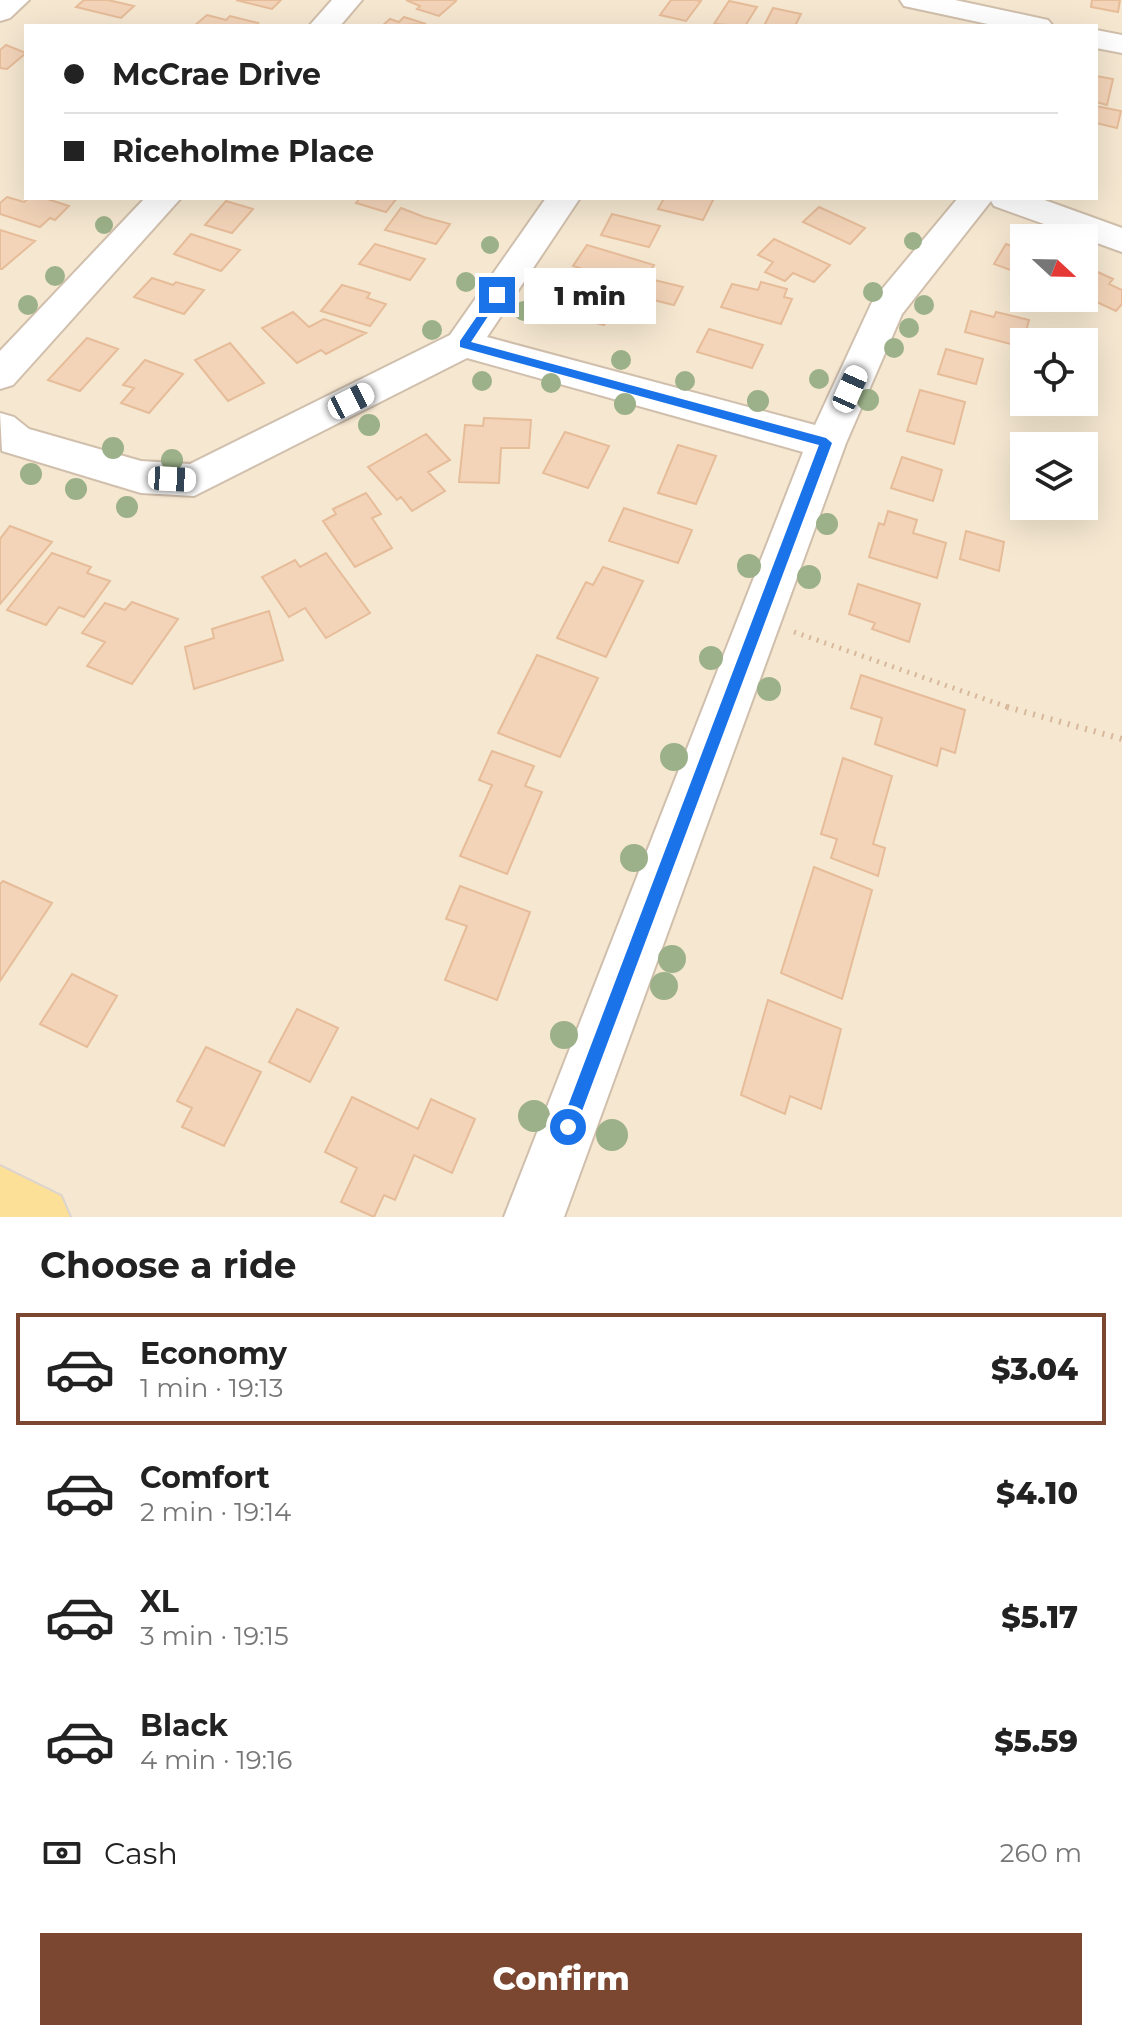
<!DOCTYPE html>
<html lang="en">
<head>
<meta charset="utf-8">
<style>
	:root { --surface:#fff; --page:#f2f2f2; --text:#222; --muted:#767676; --line:#e0e0e0; --accent:#7c4731 }
	body { margin:0; font-family:Montserrat,sans-serif; background:var(--page); color:var(--text); height:100vh; display:flex; flex-direction:column; font-size:30px; white-space:nowrap }
	* { box-sizing:border-box; margin:0 }
	p { font-size:26px; color:var(--muted) }
	.icon { flex:none; width:44px; height:44px; fill:none; stroke:currentColor; stroke-width:2; stroke-linecap:round; stroke-linejoin:round }
	.map { position:relative; height:1217px; overflow:hidden }
	.details { display:flex; flex-direction:column; background:var(--surface); flex:1 }
	.details>* { flex:none }
	.banner { position:absolute; left:24px; top:24px; width:1074px; height:176px; border-radius:0px; box-shadow:0 8px 32px #0002; display:grid; align-content:center; height:176px; padding:0 40px; background:var(--surface) }
	.needle { width:52px; rotate:112deg }
	.tools { position:absolute; left:1010px; top:224px; display:grid; gap:16px }
	.tools a { display:grid; place-items:center; width:88px; height:88px; border-radius:0px; background:var(--surface); box-shadow:0 8px 32px #0002; font-size:40px }
	.end { position:absolute; width:36px; height:36px; margin:-18px; border:10px solid #1a73e8; background:#fff; box-shadow:0 0 0 4px #fff }
	.from { border-radius:50% }
	.bubble { position:absolute; height:56px; border-radius:0px; background:var(--surface); box-shadow:0 8px 32px #0002; font-size:26px; font-weight:800; line-height:56px; text-align:center }
	.car { position:absolute; width:24px; height:48px; margin:-24px -12px; border-radius:10px; box-shadow:0 0 6px 2px #0007; background:linear-gradient(#fff 24%,#345 0 40%,#fff 0 76%,#345 0 86%,#fff 0) }
	.banner b { display:flex; align-items:center; gap:28px; height:76px; font-size:30px }
	.banner b+b { border-top:2px solid var(--line) }
	.banner i { width:20px; height:20px; background:var(--text) }
	ul { padding:0; list-style:none }
	li { display:flex; align-items:center; gap:24px; height:112px; margin:0 16px 12px; padding:0 24px; border:4px solid transparent; border-radius:0px }
	li div { flex:1 }
	li b { display:block; font-size:30px }
	li em { font-style:normal; font-weight:800 }
	li.current { border-color:var(--accent) }
	li>.icon { width:72px; height:72px; stroke-width:1.5 }
	h2 { padding:0 40px; font-size:36px; line-height:96px }
	.pay { display:flex; align-items:center; gap:20px; height:88px; padding:0 40px; font-size:30px }
	.pay p { margin-inline-start:auto }
	.action { display:flex; gap:16px; margin-top:auto; padding:16px 40px }
	.action a { flex:1; height:92px; border-radius:0px; background:var(--accent); color:#fff; font-size:32px; font-weight:800; line-height:92px; text-align:center }
	.map>svg:first-child { display:block }
	.residential { fill:#f5e7d0; fill-rule:evenodd }
	.building { fill:#f3d4b9; stroke:#e6bc99; stroke-width:2 }
	.lines { fill:none; stroke-linecap:round; stroke-linejoin:round }
	.minor-casing { stroke:#d0bfac; stroke-width:4 }
	.major-casing { stroke:#dbd4cf; stroke-width:4 }
	.path-far1 { stroke:#d8b89c; stroke-width:5; stroke-dasharray:2 6; stroke-linecap:butt }
	.path { stroke:#d8b89c; stroke-width:6; stroke-dasharray:2 7; stroke-linecap:butt }
	.minor { fill:#fff; fill-rule:evenodd }
	.major { fill:#fde098; fill-rule:evenodd }
	.tree { fill:#9cb189 }
	.route { fill:#1a73e8 }
</style>
</head>
<body>
<div class="map">
<svg width="1122" height="1217" viewBox="0 0 1122 1217">
	<rect width="100%" height="100%" fill="#fdf4e2"/>
	<path class="residential" d="M0,0H1122V1217H0ZM26,26H1096V198H26ZM1024,238H1084V298H1024ZM1024,342H1084V402H1024ZM1024,446H1084V506H1024Z"/>
	<path class="building" d="M84,0H108L134,6L121,18L76,7Z
		M236,0H281L272,9Z
		M406,0H454L456,1L439,16L417,9L420,6Z
		M671,0H695L701,1L686,21L660,15Z
		M1092,0H1120L1118,12L1091,7Z
		M729,1L757,7L745,26L714,24Z
		M773,8L801,14L795,26H764Z
		M207,15L226,20L230,16L258,23L255,26H194Z
		M404,17L426,24L382,26L390,19L399,22Z
		M6,45L26,53L7,69L0,68V50Z
		M1096,76L1113,79L1107,105L1096,102Z
		M1096,106L1121,111L1117,128L1096,123Z
		M7,197L24,202L29,198H44L69,206L55,220L50,218L40,227L0,214V203Z
		M360,198H397L386,212L356,203Z
		M664,198H714L703,220L658,209Z
		M226,201L253,209L232,233L205,225Z
		M819,207L865,228L850,244L803,222Z
		M401,208L424,217L450,224L436,244L385,230Z
		M612,214L660,226L649,247L601,235Z
		M0,230L35,241L2,269H0Z
		M191,234L240,250L221,271L174,254Z
		M774,239L830,265L814,282L793,273L785,281L765,272L773,262L758,255Z
		M375,244L425,259L410,280L359,264Z
		M1006,244L1024,251V275L994,264Z
		M587,245L654,265L641,287L573,266Z
		M1089,268L1113,279L1109,284L1122,290V304L1116,311L1084,296V274Z
		M152,278L173,285L176,282L204,290L184,314L134,297Z
		M650,279L683,287L674,305L641,297Z
		M761,282L787,289L784,297L792,299L781,324L721,307L732,284L758,290Z
		M342,285L370,293L367,298L386,304L370,326L321,311Z
		M564,289L616,303L604,325L551,311Z
		M971,311L994,317L996,312L1029,320L1022,347L965,332Z
		M293,312L309,327L324,319L366,333L326,354L321,350L297,363L262,328Z
		M709,329L763,345L752,368L697,352Z
		M87,338L118,349L80,391L48,380Z
		M230,343L264,383L228,401L195,360Z
		M946,349L983,359L976,384L938,374Z
		M145,360L183,374L149,413L121,403L134,388L123,385Z
		M920,390L965,402L954,444L907,431Z
		M484,418L531,420L529,448H501L499,483L459,482L465,425L483,426Z
		M565,432L609,446L588,488L543,473Z
		M426,434L450,460L428,472L445,491L412,511L401,497L397,500L368,467Z
		M678,445L716,456L696,504L658,493Z
		M902,457L942,470L933,501L891,488Z
		M366,493L381,514L372,518L392,548L355,567L323,521L336,514L333,509Z
		M624,508L692,530L678,563L609,541Z
		M888,511L917,520L913,533L946,543L937,578L869,557L879,523L884,525Z
		M10,526L52,542L0,604V539Z
		M966,531L1004,542L999,571L960,559Z
		M52,553L91,567L87,573L110,581L84,617L59,607L46,625L7,610Z
		M326,553L370,613L326,638L305,608L289,617L262,577L295,560L300,567Z
		M603,567L643,581L606,657L557,638L586,582L593,585Z
		M858,584L920,604L909,642L872,629L875,623L849,614Z
		M132,602L178,619L132,684L87,666L105,642L82,633L105,603L125,610Z
		M269,611L283,660L194,689L185,647L214,638L212,629Z
		M537,655L598,678L560,757L498,733Z
		M861,675L965,710L955,753L941,748L937,766L875,744L882,718L851,708Z
		M492,751L534,766L525,786L542,792L507,874L460,856L492,785L479,780Z
		M843,758L892,776L873,844L885,848L878,876L831,858L837,839L821,834Z
		M814,867L872,890L842,999L781,973Z
		M3,881L52,903L0,981V884Z
		M460,886L530,912L497,1000L445,980L467,926L446,919Z
		M72,974L117,996L87,1047L40,1024Z
		M768,1000L841,1029L821,1109L790,1096L785,1114L741,1095Z
		M297,1009L338,1028L310,1082L269,1062Z
		M206,1047L261,1072L224,1146L182,1127L192,1108L177,1101Z
		M352,1097L418,1129L431,1099L475,1119L452,1173L414,1155L395,1200L384,1195L374,1217L341,1202L357,1168L325,1152Z"/>
	<g class="lines">
		<defs>
			<path id="minor" d="M0,0H29L10,18L0,21Z
				M332,0H362L340,26H309Z
				M900,0H955L1048,20L1053,26H997L904,6Z
				M1096,30L1122,35V53L1096,48Z
				M145,198H181L13,385L0,389V351Z
				M546,198H580L487,337L815,425L873,300L958,198H1039L1122,228V252L994,206L991,201L902,314L846,443L564,1217H504L803,452L467,358L194,496L141,493L2,451L0,413L14,417L29,429L141,461L190,464L450,335Z"/>
			<path id="major" d="M0,1166L61,1196L70,1217H0Z"/>
		</defs>
		<use href="#minor" class="minor-casing"/>
		<use href="#major" class="major-casing"/>
		<path class="path-far1" d="M794,632L1013,709"/>
		<path class="path" d="M1007,707L1122,739"/>
		<use href="#minor" class="minor"/>
		<use href="#major" class="major"/>
	</g>
	<g class="tree">
		<circle cx="104" cy="225" r="9"/>
		<circle cx="913" cy="241" r="9"/>
		<circle cx="490" cy="245" r="9"/>
		<circle cx="55" cy="276" r="10"/>
		<circle cx="466" cy="282" r="10"/>
		<circle cx="873" cy="292" r="10"/>
		<circle cx="28" cy="305" r="10"/>
		<circle cx="924" cy="305" r="10"/>
		<circle cx="524" cy="311" r="10"/>
		<circle cx="909" cy="328" r="10"/>
		<circle cx="432" cy="330" r="10"/>
		<circle cx="894" cy="348" r="10"/>
		<circle cx="621" cy="360" r="10"/>
		<circle cx="819" cy="379" r="10"/>
		<circle cx="482" cy="381" r="10"/>
		<circle cx="685" cy="381" r="10"/>
		<circle cx="551" cy="383" r="10"/>
		<circle cx="868" cy="400" r="11"/>
		<circle cx="758" cy="401" r="11"/>
		<circle cx="625" cy="404" r="11"/>
		<circle cx="369" cy="425" r="11"/>
		<circle cx="113" cy="448" r="11"/>
		<circle cx="172" cy="460" r="11"/>
		<circle cx="31" cy="474" r="11"/>
		<circle cx="76" cy="489" r="11"/>
		<circle cx="127" cy="507" r="11"/>
		<circle cx="827" cy="524" r="11"/>
		<circle cx="749" cy="566" r="12"/>
		<circle cx="809" cy="577" r="12"/>
		<circle cx="711" cy="658" r="12"/>
		<circle cx="769" cy="689" r="12"/>
		<circle cx="674" cy="757" r="14"/>
		<circle cx="634" cy="858" r="14"/>
		<circle cx="672" cy="959" r="14"/>
		<circle cx="664" cy="986" r="14"/>
		<circle cx="564" cy="1035" r="14"/>
		<circle cx="534" cy="1116" r="16"/>
		<circle cx="612" cy="1135" r="16"/>
	</g>
	<path class="route" d="M493,293L502,295L471,342L826,438L832,443L576,1127L574,1133L568,1136L562,1133L560,1127L819,445L460,347V341Z"/>
</svg>
<div class="tools">
<a><svg class="needle" viewBox="-14 -14 28 28"><path d="M0-13l5 13h-10z" fill="#e53935"/><path d="M0 13l5-13h-10z" fill="#767676"/></svg></a>
<a><svg class="icon" aria-label="locate" viewBox="0 0 24 24"><circle cx="12" cy="12" r="6"/><path d="M12 2v4M12 18v4M2 12h4M18 12h4"/></svg></a>
<a><svg class="icon" aria-label="layers" viewBox="0 0 24 24"><path d="M12 4l9 5-9 5-9-5zM3 14l9 5 9-5"/></svg></a>
</div>
<i class="end from" style="left:568px;top:1127px"></i>
<i class="end" style="left:497px;top:295px"></i>
<div class="bubble" style="left:524px;top:268px;width:132px">1 min</div>
<i class="car" style="left:850px;top:389px;rotate:24deg"></i>
<i class="car" style="left:351px;top:401px;rotate:63deg"></i>
<i class="car" style="left:172px;top:479px;rotate:93deg"></i>
<div class="banner">
<b><i class="from"></i>McCrae Drive</b>
<b><i></i>Riceholme Place</b>
</div>
</div>
<section class="details">
<h2>Choose a ride</h2>
<ul>
<li class="current"><svg class="icon" aria-label="car" viewBox="0 0 24 24"><path d="M5 17H2v-5l4-1 3-4h7l3 4 3 1v5h-3M9 17h6M6 11h13"/><circle cx="7" cy="17" r="2"/><circle cx="17" cy="17" r="2"/></svg><div><b>Economy</b><p>1 min · 19:13</p></div><em>$3.04</em></li>
<li><svg class="icon" aria-label="car" viewBox="0 0 24 24"><path d="M5 17H2v-5l4-1 3-4h7l3 4 3 1v5h-3M9 17h6M6 11h13"/><circle cx="7" cy="17" r="2"/><circle cx="17" cy="17" r="2"/></svg><div><b>Comfort</b><p>2 min · 19:14</p></div><em>$4.10</em></li>
<li><svg class="icon" aria-label="car" viewBox="0 0 24 24"><path d="M5 17H2v-5l4-1 3-4h7l3 4 3 1v5h-3M9 17h6M6 11h13"/><circle cx="7" cy="17" r="2"/><circle cx="17" cy="17" r="2"/></svg><div><b>XL</b><p>3 min · 19:15</p></div><em>$5.17</em></li>
<li><svg class="icon" aria-label="car" viewBox="0 0 24 24"><path d="M5 17H2v-5l4-1 3-4h7l3 4 3 1v5h-3M9 17h6M6 11h13"/><circle cx="7" cy="17" r="2"/><circle cx="17" cy="17" r="2"/></svg><div><b>Black</b><p>4 min · 19:16</p></div><em>$5.59</em></li>
</ul>
<div class="pay"><svg class="icon" aria-label="cash" viewBox="0 0 24 24"><path d="M3 7h18v10H3z"/><circle cx="12" cy="12" r="2"/></svg>Cash<p>260 m</p></div>
<div class="action"><a>Confirm</a></div>
</section>
</body>
</html>
